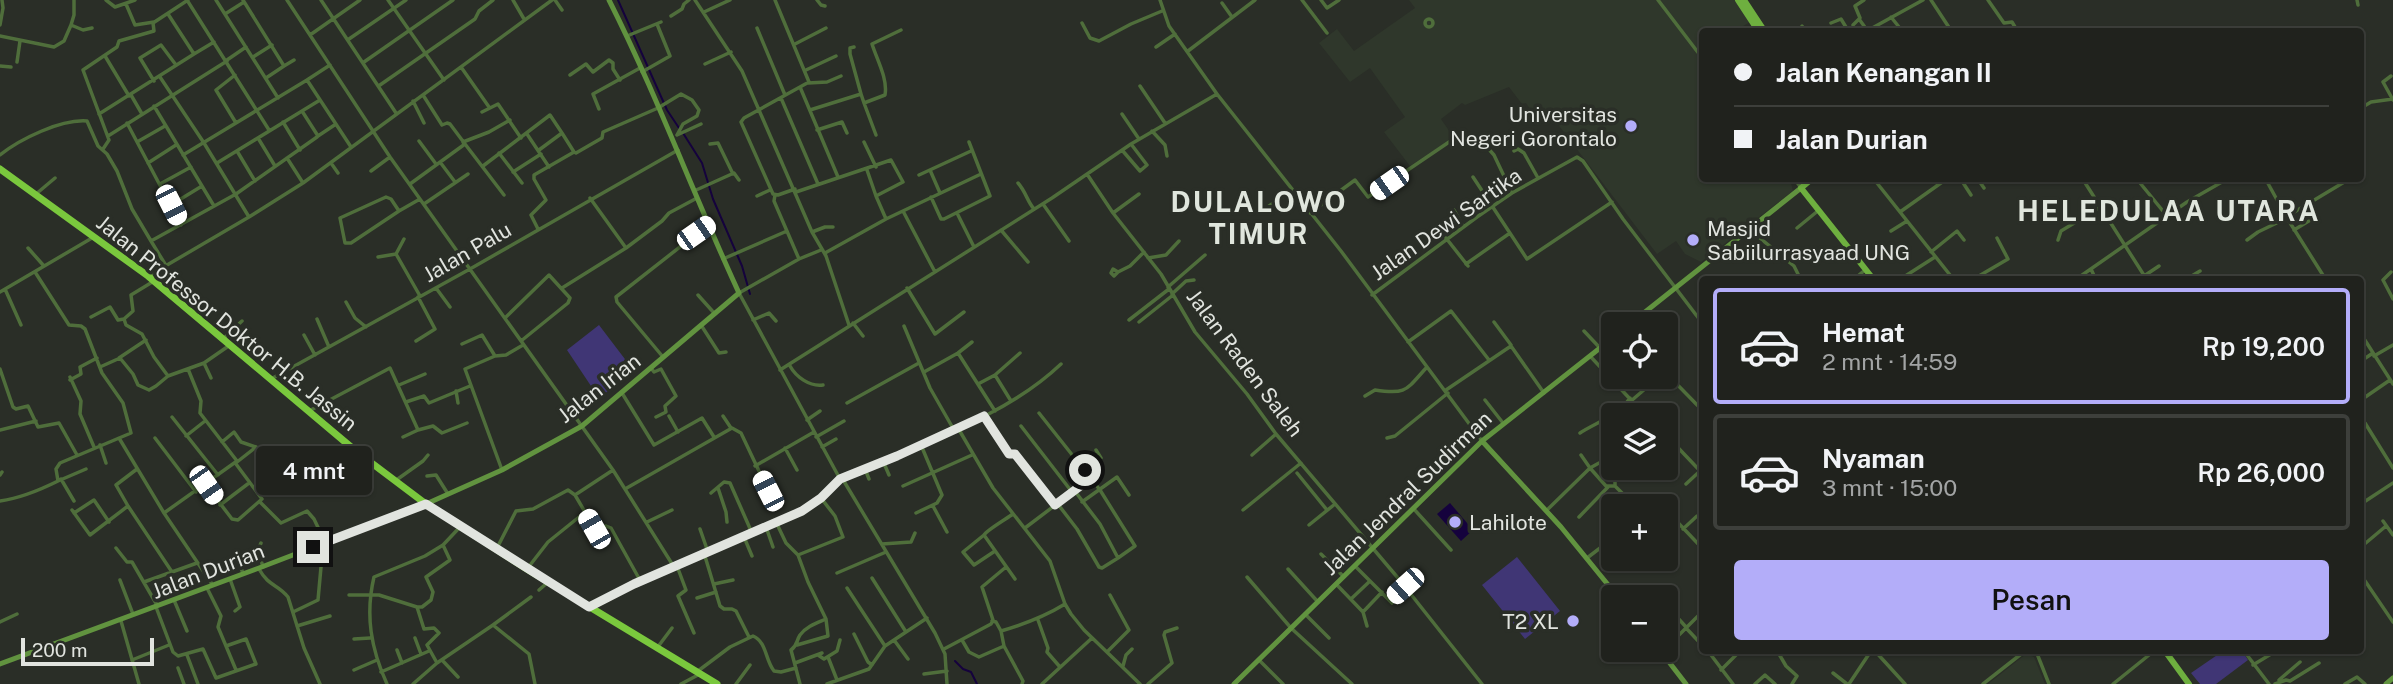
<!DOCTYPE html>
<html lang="id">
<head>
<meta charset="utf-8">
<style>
	:root { --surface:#20221d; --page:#2d2f2a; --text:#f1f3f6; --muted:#a2a4a4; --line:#3d3f3b; --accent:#b3adf9 }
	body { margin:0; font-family:"Public Sans",sans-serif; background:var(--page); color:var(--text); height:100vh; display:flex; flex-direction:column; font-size:26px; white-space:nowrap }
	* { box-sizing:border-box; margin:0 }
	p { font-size:23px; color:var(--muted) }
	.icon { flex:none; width:38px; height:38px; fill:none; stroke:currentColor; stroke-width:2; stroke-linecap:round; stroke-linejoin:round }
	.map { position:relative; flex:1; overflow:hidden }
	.sheet { position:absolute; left:1699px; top:276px; width:665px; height:378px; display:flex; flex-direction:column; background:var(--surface); border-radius:7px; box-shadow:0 2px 5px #0004,0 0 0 2px var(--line) }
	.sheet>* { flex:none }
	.banner { position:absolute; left:1699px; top:28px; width:665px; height:154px; border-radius:7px; box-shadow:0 2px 5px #0004,0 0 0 2px var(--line); display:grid; align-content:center; height:154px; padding:0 35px; background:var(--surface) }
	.tools { position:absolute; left:1601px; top:312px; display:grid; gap:14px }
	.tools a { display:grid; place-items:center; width:77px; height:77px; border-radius:7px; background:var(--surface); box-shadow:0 2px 5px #0004,0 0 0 2px var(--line); font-size:35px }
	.scale { position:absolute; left:21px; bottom:18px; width:133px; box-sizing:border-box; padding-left:7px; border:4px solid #e1e4df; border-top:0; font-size:19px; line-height:24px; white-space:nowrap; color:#e1e4df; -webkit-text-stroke:5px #2a2e27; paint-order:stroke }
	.end { position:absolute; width:32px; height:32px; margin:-16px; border:9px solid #e1e4df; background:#111; box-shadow:0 0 0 4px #111 }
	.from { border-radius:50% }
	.bubble { position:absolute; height:49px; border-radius:7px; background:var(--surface); box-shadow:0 2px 5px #0004,0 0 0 2px var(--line); font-size:23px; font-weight:600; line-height:49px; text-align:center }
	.car { position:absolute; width:21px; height:42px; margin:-21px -10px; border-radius:9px; box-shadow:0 0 5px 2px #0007; background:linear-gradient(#fff 24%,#345 0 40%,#fff 0 76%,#345 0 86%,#fff 0) }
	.banner b { display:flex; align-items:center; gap:24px; height:66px; font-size:26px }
	.banner b+b { border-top:2px solid var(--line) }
	.banner i { width:18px; height:18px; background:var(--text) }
	ul { padding:12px 0 0; list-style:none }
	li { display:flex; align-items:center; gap:21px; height:116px; margin:0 14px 10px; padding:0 21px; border:4px solid var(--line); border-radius:7px }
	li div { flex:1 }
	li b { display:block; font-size:26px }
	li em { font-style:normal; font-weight:600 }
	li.current { border-color:var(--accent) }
	li>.icon { width:63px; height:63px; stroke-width:1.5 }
	.button { display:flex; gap:14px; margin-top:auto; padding:14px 35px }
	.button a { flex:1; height:80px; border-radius:7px; background:var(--accent); color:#111; font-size:28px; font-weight:600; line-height:80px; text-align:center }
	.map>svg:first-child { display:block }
	.built { fill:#2f372b }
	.green { fill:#403675 }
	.water { fill:#15023d }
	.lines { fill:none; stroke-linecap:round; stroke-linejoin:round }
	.stream { stroke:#15023d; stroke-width:2 }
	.street { stroke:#4f6e3b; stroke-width:3.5 }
	.secondary { stroke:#61933f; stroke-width:5 }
	.primary { stroke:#6eaf3f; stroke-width:6 }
	.highway { stroke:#7ac83d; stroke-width:7 }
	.route { stroke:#e1e4df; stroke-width:9 }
	.poi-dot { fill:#b3adf9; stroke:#2a2e27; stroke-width:2.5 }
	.labels { text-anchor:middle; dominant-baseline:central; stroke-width:7; stroke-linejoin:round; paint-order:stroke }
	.poi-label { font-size:21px; fill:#e1e4df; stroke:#2a2e27; text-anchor:end }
	.street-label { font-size:21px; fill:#e1e4df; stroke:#2a2e27 }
	.district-label { font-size:28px; font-weight:bold; letter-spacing:2px; fill:#e0e6dd; stroke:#2a2e27 }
</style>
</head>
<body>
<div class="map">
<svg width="2393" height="684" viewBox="0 0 2393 684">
	<rect width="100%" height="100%" fill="#2a2e27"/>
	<path class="built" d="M1409,0H1736L1750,22L1740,28L1742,31L1703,32V178L1790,179L1793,191L1701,262L1685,254L1676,241L1657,254L1550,114L1538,121L1526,103L1522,104L1509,87L1465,105L1462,103L1441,119L1454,138L1410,166L1384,132L1405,117L1370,68L1350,82L1319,43L1337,29L1354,51L1415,8Z
		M2026,654L2034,657L2045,684H1988Z"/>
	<path class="green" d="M599,325L634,371L599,398L567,350Z
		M1517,557L1560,611L1525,639L1482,585Z
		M2223,651H2242L2248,660L2216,684H2200L2191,673Z"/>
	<path class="water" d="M1450,503L1473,530L1461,541L1437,514Z"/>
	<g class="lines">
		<path class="stream" d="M618,0L667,110L679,128
			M683,133L702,163L713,199L742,266L750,294
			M955,661L963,669L971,672L977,684"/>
		<path class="street" d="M106,0L115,7L135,0
			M187,0L269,130
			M216,0L278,98
			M243,0L284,66L294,60
			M287,0L390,157L613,470L674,567
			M321,0L396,113
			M388,0L444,80
			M513,0L524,19
			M555,0L562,10
			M695,0L742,71L812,232L826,256L849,325
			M775,0L809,82L744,118L741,122L773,194L778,195L795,189
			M817,0L821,5L825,6
			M1160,0L1169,26L1217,94L1341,251L1482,441
			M1302,0L1327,33
			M1321,0L1327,8L1339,0
			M1658,0L1703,59
			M1931,0L1952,32
			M1988,0L2004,23L2012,22L2018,32
			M2357,0L2358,5
			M1222,3L1232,17
			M126,4L135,25L154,22
			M704,12L730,0
			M168,14L194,54L214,42
			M225,14L244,2
			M671,16L682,9L684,4L689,0
			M1891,17L1903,32
			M1425 23a4 4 0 1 1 8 0a4 4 0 1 1-8 0Z
			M1859,19L1867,30
			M1082,23L1090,38L1099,41L1131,24L1162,11
			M1831,23L1841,19L1849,32
			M0,25L3,8L2,0
			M71,25L74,15V0
			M1802,26L1807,32
			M757,28L785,95
			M1855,32L1853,25L1860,18L1855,6L1864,0
			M1865,32L1923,0
			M1923,32H1928
			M310,35L360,0
			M0,36L54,47L64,41L71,25L83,30L92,28
			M627,36L661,22
			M349,39L406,0
			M795,44L826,28
			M854,47L850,48V54L861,94
			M1156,47L1175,34
			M1188,51L1255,0
			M105,56L129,96
			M253,57L272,45
			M227,60L246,47
			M17,62L20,41
			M364,62L453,0
			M705,64L731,52
			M330,65L307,80L351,147
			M0,66L11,67
			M461,67L489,107
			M806,70L836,56
			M642,72L670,56L657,24
			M235,75L216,90L236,123
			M570,75L586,64L593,72L609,60L613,63V69L620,80
			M2391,76L2383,82L2393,100
			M160,77L204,143L249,217
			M266,78L284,66
			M154,81L140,58L161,45L176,65
			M808,83L827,82L841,76
			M380,85L475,19L479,11L493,0
			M1140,86L1165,123
			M800,87L838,177
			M131,95L142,114
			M781,98L818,184
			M413,101L424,123
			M864,103L876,135
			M154,106L214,206
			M2361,108L2371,102L2393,99
			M599,109L593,94L640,68
			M810,110L861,94L864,103L885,95C888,79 877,60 872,44L901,30
			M482,112L498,104L521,138
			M99,114L194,54
			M1122,114L1139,139
			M283,122L300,150
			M127,123L181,225
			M817,130L842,122L847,133
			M1152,131L1165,145L1167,156
			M562,133L574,152
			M527,134L549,167
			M677,135L701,124
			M108,136L227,61
			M318,136L336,124
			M258,138L275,166
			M419,141L436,164
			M137,142L165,126
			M463,142L489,132L510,120
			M864,142L876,167
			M465,144L504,195
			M710,144L718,143L733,174
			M103,149L109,140L83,70L117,47L119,41L154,31L153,23L188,0
			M1122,150L1140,171L1147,165L1131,144
			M237,151L255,181
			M1514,151L1518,149L1524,153L1538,178
			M499,153L522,183
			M0,155C20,139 61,119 87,121L98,146L107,154L117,171L132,209L151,241L236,194L317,137L318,136L302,111L320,100
			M183,155L307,80
			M287,158L303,183
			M440,162L455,182
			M148,163L176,145
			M217,163L302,111
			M331,163L338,173
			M483,166L550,115L562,133L539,150
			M867,170L876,196
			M930,170L940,193
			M371,171L390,157
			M513,172L541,154
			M1087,174L1113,213L1161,274L1195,332L1247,394L1276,434L1398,578L1482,684
			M919,175L971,151
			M1473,177L1527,259L1612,202
			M1794,178L1801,188
			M1873,178L1954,280
			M1933,178L1938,185
			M1960,178L1971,195
			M1977,178L1984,188
			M2082,178L2147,280
			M2136,178L2167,216
			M2265,178L2287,218L2326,280
			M2138,181L2147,178
			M1018,183C1026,192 1027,201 1034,209
			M160,184L191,167
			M410,184L465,144L450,124L447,123L442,125L423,95
			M694,191L734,173L739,180
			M796,192L891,160L903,182L876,196L886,219
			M36,194L55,178
			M775,195L774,201L799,259
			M757,196L770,190
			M386,197L391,199L399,211L351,243H345L340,218Z
			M931,197L941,219H944L990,196L969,142
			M590,198L626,248
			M424,204L468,174
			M1043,204L1069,241
			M171,205L202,186
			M1454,210L1463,226
			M399,211L420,199
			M903,211L935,272
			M1262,211L1292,190
			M1900,212L1948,178
			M957,213L974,247
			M1113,213L1139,194
			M1310,213L1355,180L1368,197L1452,140L1461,145L1477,136L1494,155L1512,193
			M2286,217L2351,178
			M1797,228L1819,210
			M538,229L531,215L546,200L534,179V175L574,152L576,153L602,138L603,132L658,108L681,94L692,100L699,110L697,116L683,124L677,135
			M1001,230L1028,262
			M1750,230L1794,266L1801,280
			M2294,230L2312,219
			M1891,231L1907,221
			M812,232L825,227H833
			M1446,238L1468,266
			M404,239L396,254L420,296
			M2058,240L2061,231L2099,208
			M2247,240L2258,232L2287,218
			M151,241L165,264
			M28,248L44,266
			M821,250L799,259L739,293L840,479
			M1931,252L1957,231L1964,240
			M825,253L886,219L981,174
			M378,257L396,254
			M1148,258L1166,255L1179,241
			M723,259L787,231
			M1466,264L1510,233
			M1113,269L1118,272L1114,276L1111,273Z
			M2091,269L2096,280
			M1118,272L1130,266L1144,252
			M2391,272L2383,280L2393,299
			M150,275L249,217L303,183L552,0
			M2144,276L2159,266
			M1853,280L1865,270
			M1899,280L1935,257
			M1972,280L2008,259L1997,238
			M1994,280H1995
			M2075,280L2187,202L2229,178
			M2185,280L2200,271
			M1168,287L1205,255
			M436,288L450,307
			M562,288L626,248L662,221L669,213L697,198
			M907,288L935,334L964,312
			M5,289L21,325
			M0,292L92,238
			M1172,294L1186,281L1194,280
			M698,295L715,314
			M1372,295L1477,217L1512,193L1577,157L1583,161L1623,219L1703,324
			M346,302L355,318L366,327
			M1612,314L1619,324
			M91,317L110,307L118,320L124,319L133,311L131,295L154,281
			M506,317L549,275L570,298L568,303L521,341
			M124,319L126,325L142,334L154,357L168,376
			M317,319L329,347
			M753,320L769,313L776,321
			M1129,320L1169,289
			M1139,322L1173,295
			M1494,322L1511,345
			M853,323L863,336
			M701,325L719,353L726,352
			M904,326L930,388L954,430
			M1584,331L1600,348
			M2361,334L2393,384
			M304,335L315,355
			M224,338L242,321
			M416,341L435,329L418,297
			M1408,342L1451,311L1489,360
			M462,344L482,335L495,356
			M958,353L995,411
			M1590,356L1645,415
			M2374,356L2393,345
			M663,357L617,302L616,297L708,225
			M119,358L146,340
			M2361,361L2373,353
			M204,363L211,378
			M790,366C796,377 810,387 823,385
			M100,367L120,358L133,374L138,385L149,390L156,386L168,376L204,363L230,345
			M651,368L654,372L661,369L676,396L665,406L666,412L656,417
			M0,369L13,407L16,409L28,406L38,427L59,423L77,455
			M780,370L1052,198L1131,144L1217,94
			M924,372L958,353L972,342
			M1666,373L1703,411
			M995,375L1020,353
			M70,377L81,401L80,414L94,447
			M271,379L470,269L678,150
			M70,380L81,374L80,367L97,358
			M978,384L995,375L1011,401
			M399,385L425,374
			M1446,390L1511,346L1544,393
			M456,391L458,403
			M622,393L654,445L702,418L714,437
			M1365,396L1375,390C1407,395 1406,390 1427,367
			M1485,400L1503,423
			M2361,400L2390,380
			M1631,401L1660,376
			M406,402L424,396L429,403L470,386
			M847,403L919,363
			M309,411L390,368L418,430L403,437
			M1039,413L1100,490L1135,546L1118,558
			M669,416L678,432
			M723,416L731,428
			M172,417L218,475
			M984,417L1009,454H1015L1055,505
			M807,420L820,411
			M2365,423L2393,468
			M1021,426L1072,492
			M958,428L993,488L1050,561L1065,604L1071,614L1084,630L1140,684
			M0,430L36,421
			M418,430L433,426L442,433L467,423
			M1580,433C1597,422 1618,416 1630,398
			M1666,435L1703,474
			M186,436L205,421
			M816,437L844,421
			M119,438L164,513L212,584
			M155,438L196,492
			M1387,438L1395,436L1448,393
			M222,442L234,432L241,442L256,447
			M100,445L106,463
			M822,447L836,439
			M785,448L797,470
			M1666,448L1674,443
			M1252,455L1276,434
			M1581,455L1590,468L1599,463L1607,467L1615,477V486
			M883,461L889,475
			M237,462L256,447L276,455L285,465
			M307,463L318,455L341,452L348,447
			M755,466L814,432
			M865,469L869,479
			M502,470L465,369L495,356L506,355L523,345
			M613,470L575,495L595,529L606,526L611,528L641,582
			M1085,470L1101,458L1096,450
			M1297,473L1327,510
			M0,475L2,472
			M427,476L436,475L448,494
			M842,478L935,633L945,654L947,684
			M61,479L74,501
			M58,481L86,469
			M395,481L423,461L428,455
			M1686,484L1700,471
			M206,485L232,519L238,520L262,499L236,464
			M903,486L972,455
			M718,488L726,512L727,522
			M625,489L732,428L741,433L768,490
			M711,493L724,482L730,483L752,533
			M1656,496L1663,506
			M0,501C21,498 38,491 58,481L56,469L60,463L131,433L123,403L102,373L85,329L81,326L69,325L35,272
			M260,502L281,523L307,511L314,519L325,542
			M1082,502L1117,477L1129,495
			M1057,503L1077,529L1099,567L1102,568L1118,558L1100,524L1074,490
			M2361,504L2393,483
			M220,505L249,483
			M128,506L116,485L137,469
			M933,506L947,532
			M1413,508L1451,550
			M72,510L90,535L128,506L172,572
			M1243,510L1301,463
			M1666,510L1703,549
			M1546,511L1590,468L1606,486H1615L1625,496
			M74,513L94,500L109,522
			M164,513L237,461L200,413L201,401L188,369
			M916,513L937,503L942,495L921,445
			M1579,517L1608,487
			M2383,521L2393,535
			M647,522L672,510
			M776,522L786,543L798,555L808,582L826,619L828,636L797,645
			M1309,525L1335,504
			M766,527L773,547
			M1025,528L1091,478
			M700,529L708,552
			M1683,529L1697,516
			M984,535C987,530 1006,519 1013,514
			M744,537L752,556
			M261,543L258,550L263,567
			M882,544L911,542L915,533
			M2361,547L2386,526
			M116,548L127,562H132L157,605
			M497,548L516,511L533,509L568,490L575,495
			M995,551L974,565L963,552L984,535L1015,579
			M704,553L720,606L724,609H732L736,611L749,637
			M1321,554L1343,576
			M798,555L843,537L835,516L821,498
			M238,557L243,574
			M1587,558L1608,542
			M677,566L686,590L678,596L694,633
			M1356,567L1392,603
			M259,569C269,587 278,584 288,597L304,648L320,684
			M527,569L548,542L584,513
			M1288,569L1318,602
			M837,573L886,552
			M2361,575L2393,622
			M1247,577L1291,628L1352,684
			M872,578L906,632L927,618
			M230,579L240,607L235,611
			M120,580L133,614
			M144,582L197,563
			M714,584L733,580
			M1337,585L1363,612L1382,592
			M847,588L885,646
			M539,590L547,583
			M349,595H379L417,607L424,629L434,628L439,633L427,645L437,663
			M697,598L716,592
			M1351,599L1370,581
			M174,600L187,631
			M1390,600L1405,586
			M591,606L634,584L802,511C819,502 829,484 843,477C917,443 1001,421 1061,364
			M156,607L173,652L178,656L203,649L216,678L256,664L246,639L226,646L218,627L221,616L207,588
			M417,607H422L431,600L433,592L426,577L450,560L443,545
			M293,612L318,600L321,567L314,547
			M1363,612L1367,626
			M1305,614L1329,638
			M1038,620L1048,648L1047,652L1060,667
			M121,621L139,684
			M992,621L996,622L1001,631C1025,624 1044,617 1065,604
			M1666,621L1676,616L1686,627
			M0,622L17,614
			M493,625L531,597
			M297,626L330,616
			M1686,628L1703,646
			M1001,631L1004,646L1023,681L1022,684
			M854,634L868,662L872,665
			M415,638L421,654
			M354,639L370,638
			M894,640L908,659
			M962,640L969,652L979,657L1004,646
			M226,646L236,670
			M657,648L672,628
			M1666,648L1703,611
			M944,649L991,624L993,620L982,587L1006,567
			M397,650L402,663
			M1108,651L1129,630L1110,595
			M1708,651L1733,684
			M1875,651L1905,684
			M2036,651L2049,684
			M2244,651L2269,684
			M1779,654L1786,666L1797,676L1792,684
			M187,655L198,684
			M818,655L824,659L837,651L840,640
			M828,657L837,680
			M132,660L169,645
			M442,660L458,677
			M1259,660L1283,684
			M795,663L822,653
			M2253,665L2276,651
			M1123,666L1126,655L1132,649
			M178,668L184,684
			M354,670L377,660
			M1721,670L1740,651
			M698,671L730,647L753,636C767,642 765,660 774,671L781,672L796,668
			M381,672L429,651
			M1833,673L1847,684
			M924,674L947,671
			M2279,680L2300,662
			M387,684C371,649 365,615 374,577L425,556L443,545L460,527
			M413,684L437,663L493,625L529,654L535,684
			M681,684L698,675
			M736,684L750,665
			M800,684L791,650C798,645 796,641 800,635C807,626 817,623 826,619
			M827,684L869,669L885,646L906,632
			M1042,684L1092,638
			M1148,684L1172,663L1164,635L1165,632L1177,628
			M1755,684L1765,675L1775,684
			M1849,684L1871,651
			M1983,684L2025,651
			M2113,684L2154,651
			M2275,684L2286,680L2290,681L2319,663
			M2345,684L2357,677L2365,684"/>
		<path class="secondary" d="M1630,324L1801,188
			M1482,441L1561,527L1618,597
			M1659,649L1686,684
			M0,664L259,568L426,504L502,470L582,426L739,293C694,196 657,95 609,0
			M1234,684L1482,441L1614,337
			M2386,684L2393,678"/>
		<path class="primary" d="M1738,0L1759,32
			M1744,0L1765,32
			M1813,178L1801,188L1874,280
			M2165,651L2189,684"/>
		<path class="highway" d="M0,169L148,276L357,452L426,504L527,569L717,684"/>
	</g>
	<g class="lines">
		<path class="route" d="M313,547L426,504L589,607L634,584L802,511L821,498L840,479L897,456L984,416L1009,454H1015L1055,505L1091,478L1085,470"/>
	</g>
	<g class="poi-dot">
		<circle cx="1631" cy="126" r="7"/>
		<circle cx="1693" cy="240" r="7"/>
		<circle cx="1455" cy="522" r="7"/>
		<circle cx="1573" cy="621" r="7"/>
	</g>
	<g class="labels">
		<g class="poi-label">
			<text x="1617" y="114">Universitas<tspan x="1617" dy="24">Negeri Gorontalo</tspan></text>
			<text x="1707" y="228" text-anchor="start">Masjid<tspan x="1707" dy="24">Sabiilurrasyaad UNG</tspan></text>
			<text x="1469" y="522" text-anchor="start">Lahilote</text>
			<text x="1559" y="621">T2 XL</text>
		</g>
		<g class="street-label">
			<text transform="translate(1446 224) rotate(-35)">Jalan Dewi Sartika</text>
			<text transform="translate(467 252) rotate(-30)">Jalan Palu</text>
			<text transform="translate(227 323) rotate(39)">Jalan Professor Doktor H.B. Jassin</text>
			<text transform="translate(1245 363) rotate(53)">Jalan Raden Saleh</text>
			<text transform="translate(599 388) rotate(-38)">Jalan Irian</text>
			<text transform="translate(1407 493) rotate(-44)">Jalan Jendral Sudirman</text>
			<text transform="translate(208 571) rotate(-21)">Jalan Durian</text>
		</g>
		<g class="district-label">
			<text x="1259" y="201">DULALOWO<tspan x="1259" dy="32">TIMUR</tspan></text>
			<text x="2169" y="210">HELEDULAA UTARA</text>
		</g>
	</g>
</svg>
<div class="tools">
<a><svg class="icon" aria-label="locate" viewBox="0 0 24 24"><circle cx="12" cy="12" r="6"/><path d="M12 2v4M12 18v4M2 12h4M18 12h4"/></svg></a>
<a><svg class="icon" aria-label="layers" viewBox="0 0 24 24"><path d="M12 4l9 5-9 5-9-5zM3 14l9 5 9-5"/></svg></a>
<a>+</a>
<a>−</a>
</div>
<div class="scale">200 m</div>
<i class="end from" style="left:1085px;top:470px"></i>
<i class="end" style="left:313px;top:547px"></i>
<div class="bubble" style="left:256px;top:446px;width:116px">4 mnt</div>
<i class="car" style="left:1389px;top:183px;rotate:235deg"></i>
<i class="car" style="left:171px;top:205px;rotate:153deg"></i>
<i class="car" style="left:696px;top:233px;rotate:55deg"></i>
<i class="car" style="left:206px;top:485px;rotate:145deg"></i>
<i class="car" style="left:768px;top:491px;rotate:333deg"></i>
<i class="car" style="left:594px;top:529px;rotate:330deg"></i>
<i class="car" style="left:1405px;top:586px;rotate:228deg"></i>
<div class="banner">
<b><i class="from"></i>Jalan Kenangan II</b>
<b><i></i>Jalan Durian</b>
</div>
<section class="sheet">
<ul>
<li class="current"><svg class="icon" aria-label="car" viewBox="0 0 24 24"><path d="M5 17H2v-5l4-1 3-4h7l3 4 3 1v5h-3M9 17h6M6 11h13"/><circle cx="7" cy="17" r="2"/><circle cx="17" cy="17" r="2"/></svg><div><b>Hemat</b><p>2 mnt · 14:59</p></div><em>Rp 19,200</em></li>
<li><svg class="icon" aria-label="car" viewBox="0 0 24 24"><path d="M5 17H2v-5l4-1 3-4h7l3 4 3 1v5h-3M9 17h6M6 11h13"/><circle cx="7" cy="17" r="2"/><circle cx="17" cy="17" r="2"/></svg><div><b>Nyaman</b><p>3 mnt · 15:00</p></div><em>Rp 26,000</em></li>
</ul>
<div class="button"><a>Pesan</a></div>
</section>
</div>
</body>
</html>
